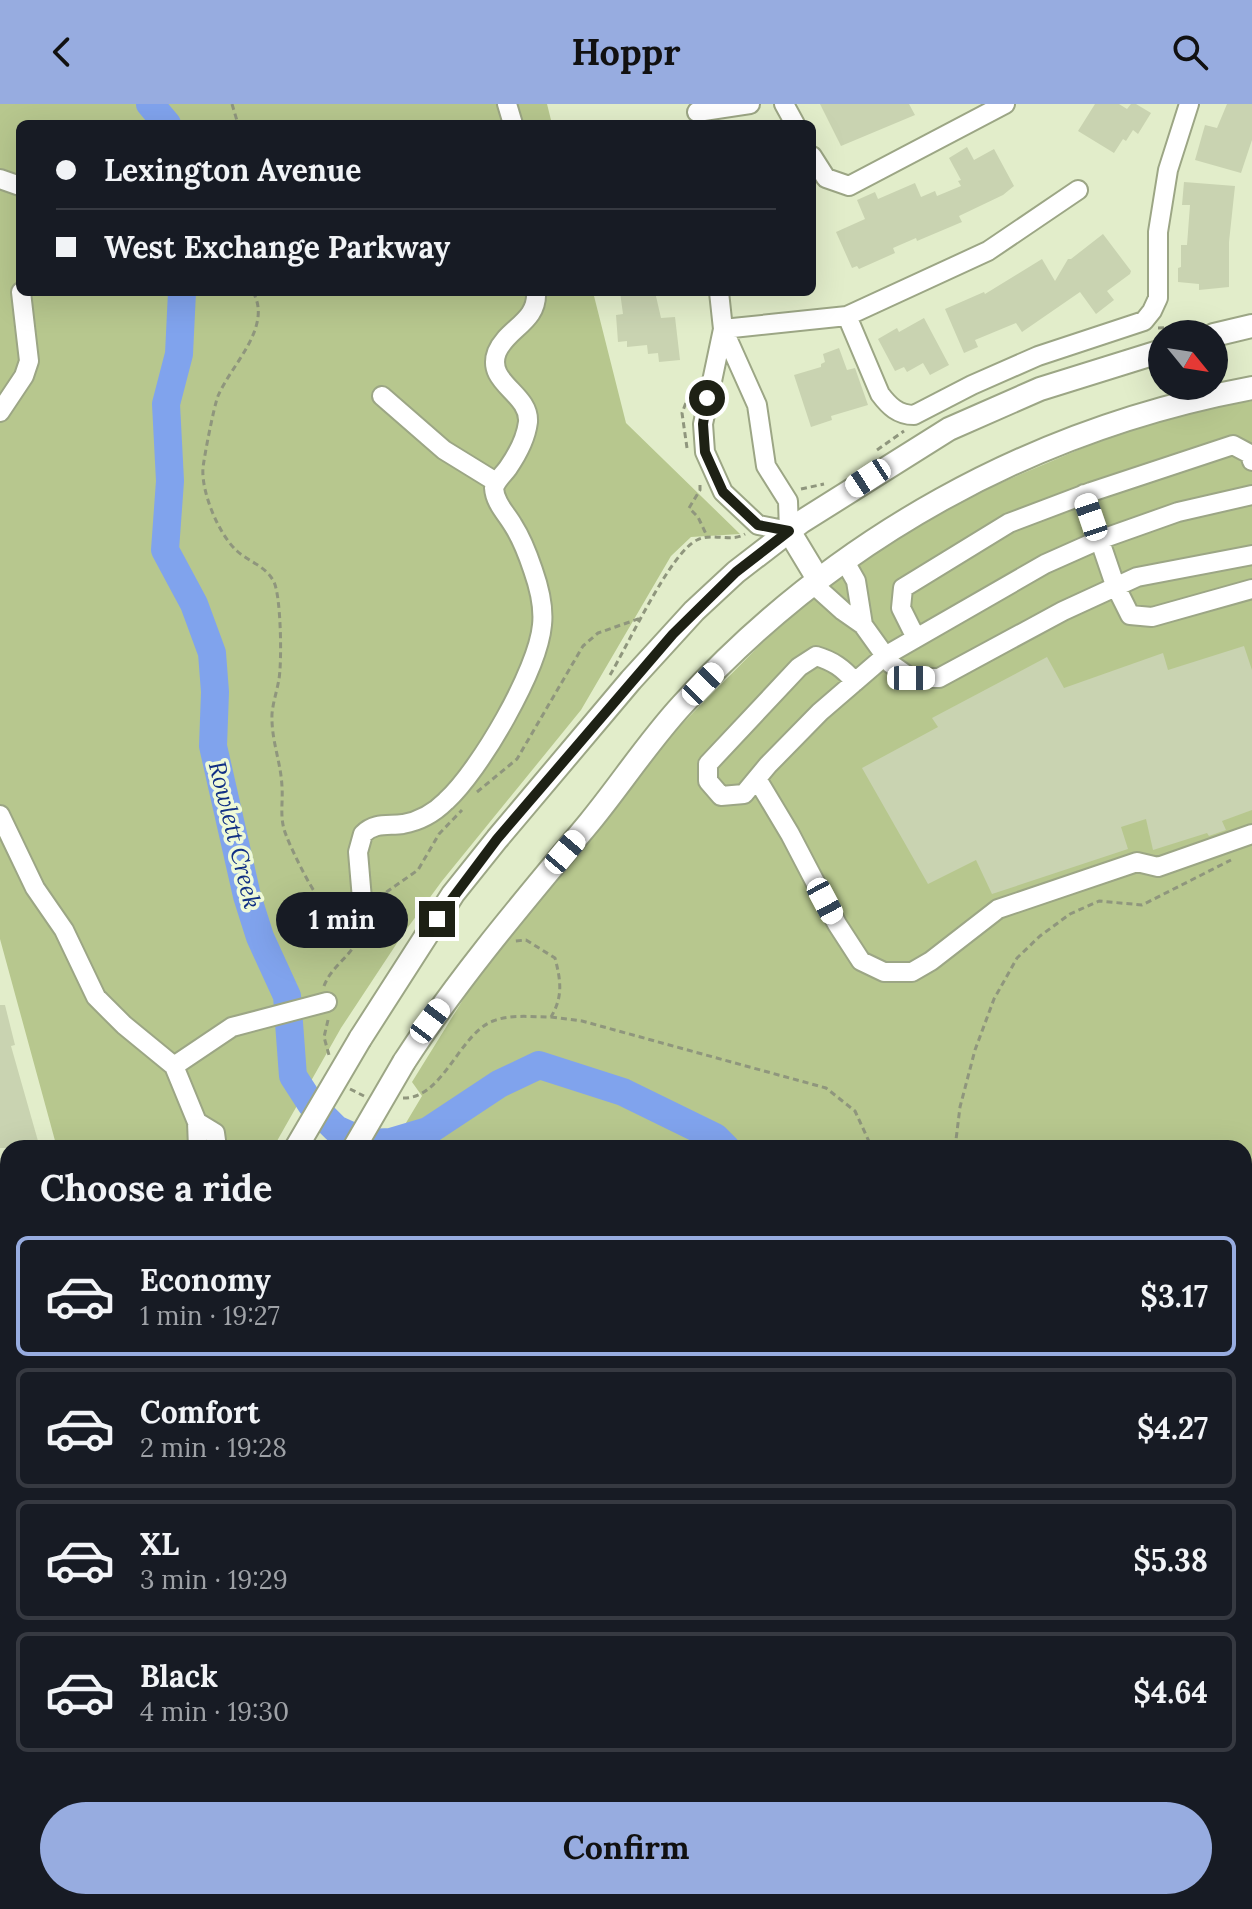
<!DOCTYPE html>
<html lang="en">
<head>
<meta charset="utf-8">
<style>
	:root { --surface:#171b24; --page:#242831; --text:#f1f3f6; --muted:#9ea1a6; --line:#363941; --accent:#97ace0 }
	body { margin:0; font-family:Lora,serif; background:var(--page); color:var(--text); height:100vh; display:flex; flex-direction:column; font-size:30px; white-space:nowrap }
	* { box-sizing:border-box; margin:0 }
	p { font-size:26px; color:var(--muted) }
	.icon { flex:none; width:44px; height:44px; fill:none; stroke:currentColor; stroke-width:2; stroke-linecap:round; stroke-linejoin:round }
	.map { position:relative; flex:1; overflow:hidden }
	.side { position:absolute; left:0px; top:1036px; width:1252px; height:770px; display:flex; flex-direction:column; background:var(--surface); border-radius:24px 24px 0 0; box-shadow:0 8px 32px #0002 }
	.side>* { flex:none }
	.banner { position:absolute; left:16px; top:16px; width:800px; height:176px; border-radius:12px; box-shadow:0 8px 32px #0002; display:grid; align-content:center; height:176px; padding:0 40px; background:var(--surface) }
	.needle { width:52px; rotate:120deg }
	.buttons { position:absolute; left:1148px; top:216px; display:grid; gap:16px }
	.buttons a { display:grid; place-items:center; width:80px; height:80px; border-radius:50%; background:var(--surface); box-shadow:0 8px 32px #0002; font-size:40px }
	.end { position:absolute; width:36px; height:36px; margin:-18px; border:10px solid #1e2115; background:#fff; box-shadow:0 0 0 4px #fff }
	.from { border-radius:50% }
	.bubble { position:absolute; height:56px; border-radius:28px; background:var(--surface); box-shadow:0 8px 32px #0002; font-size:26px; font-weight:700; line-height:56px; text-align:center }
	.car { position:absolute; width:24px; height:48px; margin:-24px -12px; border-radius:10px; box-shadow:0 0 6px 2px #0007; background:linear-gradient(#fff 24%,#345 0 40%,#fff 0 76%,#345 0 86%,#fff 0) }
	.banner b { display:flex; align-items:center; gap:28px; height:76px; font-size:30px }
	.banner b+b { border-top:2px solid var(--line) }
	.banner i { width:20px; height:20px; background:var(--text) }
	ul { padding:0; list-style:none }
	li { display:flex; align-items:center; gap:24px; height:120px; margin:0 16px 12px; padding:0 24px; border:4px solid var(--line); border-radius:12px }
	li div { flex:1 }
	li b { display:block; font-size:30px }
	li em { font-style:normal; font-weight:700 }
	li.active { border-color:var(--accent) }
	li>.icon { width:72px; height:72px; stroke-width:1.5 }
	h2 { padding:0 40px; font-size:36px; line-height:96px }
	.cta { display:flex; gap:16px; margin-top:auto; padding:16px 40px }
	.cta a { flex:1; height:92px; border-radius:48px; background:var(--accent); color:#111; font-size:32px; font-weight:700; line-height:92px; text-align:center }
	header { display:flex; justify-content:space-between; align-items:center; height:104px; padding:0 40px; background:var(--accent); color:#111; font-size:36px; font-weight:700 }
	.map>svg:first-child { display:block }
	.green { fill:#b7c78e }
	.lines { fill:none; stroke-linecap:round; stroke-linejoin:round }
	.river { stroke:#80a3ed; stroke-width:28 }
	.building { fill:#c9d3b1 }
	.minor-casing { stroke:#9ca685; stroke-width:22 }
	.major-casing { stroke:#9ca685; stroke-width:26 }
	.path { stroke:#8f967d; stroke-width:3; stroke-dasharray:6 4; stroke-linecap:butt }
	.minor { stroke:#fff; stroke-width:18 }
	.major { stroke:#fff; stroke-width:22 }
	.major-bridge-casing { stroke:#9ca685; stroke-width:26; stroke-linecap:butt }
	.major-bridge { stroke:#fff; stroke-width:22 }
	.route { stroke:#1e2115; stroke-width:10 }
	.labels { text-anchor:middle; dominant-baseline:central; stroke-width:7; stroke-linejoin:round; paint-order:stroke }
	.water-label { font-size:24px; font-style:italic; fill:#113084; stroke:#effad7 }
</style>
</head>
<body>
<header><svg class="icon" aria-label="back" viewBox="0 0 24 24"><path d="M15 5l-7 7 7 7"/></svg>Hoppr<svg class="icon" aria-label="search" viewBox="0 0 24 24"><circle cx="10" cy="10" r="6"/><path d="M15 15l6 6"/></svg></header>
<div class="map">
<svg width="1252" height="1805" viewBox="0 0 1252 1805">
	<rect width="100%" height="100%" fill="#e2edca"/>
	<path class="green" d="M0,0H547L552,20H20V188H593L626,319L740,430L691,433L671,452L581,606L442,777L403,830L341,924L273,1044H57L0,835Z
		M1252,297V1460H1244V1044H391L422,992L412,978L482,865L671,631L760,541L832,476L960,396L1111,332L1196,305Z"/>
	<g class="lines">
		<path class="river" d="M150,0L167,20
			M182,188L179,250L166,300L170,377L165,446L194,500L212,549L215,588L213,642L247,792L260,833L287,892L293,972L311,1000L336,1025L367,1039L391,1038L428,1027L499,980L539,961L623,988L715,1033L726,1044
			M1244,1314L1252,1311"/>
	</g>
	<path class="building" d="M820,0H909L915,11L841,42Z
		M1095,0H1119L1127,5L1131,0H1136L1151,9L1138,30L1133,26L1126,37L1123,35L1114,49L1078,27Z
		M1227,0H1252V36L1241,69L1195,56L1205,21L1217,24Z
		M967,43L974,56L994,45L1014,82L1003,91L959,112L962,118L917,137L916,134L893,144L895,149L859,165L857,162L852,164L836,128L865,115L857,96L875,88L878,95L915,79L921,93L935,87L937,92L961,82L958,77L961,76L949,54Z
		M1184,78L1235,82L1229,138V183L1199,186V180L1178,178V164L1181,163V141H1187L1190,101H1182Z
		M1103,130L1131,167L1130,170L1107,187L1114,196L1096,210L1080,188L1022,228L1016,219L975,236L978,243L964,249L945,205L984,188L985,190L1042,155L1055,177L1068,155H1071Z
		M620,188H655L661,214L675,213L680,256L659,258L658,249L648,250L647,241L627,243V237L618,238L616,211L623,210Z
		M924,214L949,261L930,271L923,259L907,268L904,263L895,267L878,235L897,224L899,228Z
		M839,244L847,266L855,264L868,301L831,312L832,316L811,323L794,271L821,263V260L825,258L823,250Z
		M1244,542L1252,566V706L1222,717L1226,726L1209,732L1207,729L1153,746L1146,715L1121,723L1128,745L992,790L976,756L928,780L862,664L938,623L932,614L1047,553L1064,584L1163,549L1168,566Z
		M0,901H5L15,941L11,942L40,1044H0Z"/>
	<g class="lines">
		<defs>
			<path id="minor" d="M507,0L513,20
				M784,0L795,20
				M697,8L750,0
				M812,52L826,74L849,82L1005,0
				M0,75L20,82
				M719,188L723,225L703,320L705,348L723,388L758,421L789,427L788,397L766,362L757,301L723,225
				M847,212L880,290C889,302 898,311 914,311L972,281L1038,252L1144,217L1152,207L1158,194V128L1168,66L1189,0
				M723,225L847,212L988,147L1078,86
				M382,292L444,346L496,378
				M0,308L24,272L29,257L21,188
				M1084,390L1115,481L1130,511L1152,513L1252,485
				M844,456L856,477L863,521L891,560L911,574H939L1063,507L1137,473L1252,451
				M813,480L843,507L863,521
				M916,534L901,504L903,484L1009,419L1091,388L1233,341L1250,350L1252,357
				M855,578C843,564 833,557 816,552L799,563L708,660V677L721,692L744,690L768,661L820,608L885,552L1045,460L1099,436L1178,408L1252,391
				M757,675L790,730L837,820L861,857L884,868H912L931,857L998,805L1137,758L1158,763L1252,730
				M0,711L35,784L64,826L96,893L124,921L174,962L232,923L327,898
				M363,807L358,748L363,730C375,718 388,722 403,720C420,717 434,709 446,697C480,666 538,566 542,521C544,503 539,483 533,466C528,451 522,435 513,421C506,409 495,399 494,384C497,375 503,371 508,364C517,351 526,334 528,318C530,289 485,279 497,248C507,224 538,218 536,188
				M174,962L197,1018L198,1044
				M197,1018L215,1029L217,1044
				M1244,1764H1252
				M0,1770L8,1774
				M47,1798L58,1805
				M186,1798L198,1805
				M1076,1798L1077,1805
				M81,1805L86,1798
				M446,1805L450,1798
				M682,1805L686,1798
				M914,1805L918,1798"/>
			<path id="major" d="M1214,231L1252,222
				M789,427L818,475
				M360,935L453,790L497,735L631,576L694,507L736,468L801,418L949,325L1040,285L1162,247
				M404,958C459,873 524,797 589,719C621,680 648,638 682,601C833,435 1032,325 1252,284
				M0,1554L8,1540
				M0,1643L8,1630"/>
		</defs>
		<use href="#minor" class="minor-casing"/>
		<use href="#major" class="major-casing"/>
		<path class="path" d="M232,0L238,20
			M253,188C273,223 231,261 218,292C214,302 204,353 203,364C201,388 219,431 237,447C249,458 266,462 274,478C281,493 282,557 279,575C277,587 273,598 272,610C271,636 281,658 282,683C283,697 280,711 284,725C287,737 312,788 320,795C331,805 339,807 343,822L361,825
			M1158,224L1199,222
			M687,344L682,309L692,283
			M877,346L904,327
			M700,381V386L689,404L698,413L707,432
			M801,385L824,380
			M610,571C628,541 670,449 697,436C712,428 731,439 745,430
			M477,688L517,655L583,542L598,529L641,514
			M378,794L418,766L439,730L462,706
			M324,882C333,858 358,850 361,823
			M551,913L582,917L826,984L855,1007L872,1044
			M328,916L324,933L329,951
			M350,985L364,992
			M403,994C443,995 459,930 493,917C511,910 532,913 551,913C563,893 561,877 555,854L526,836L515,837
			M955,1044L960,1003L975,946L994,895L1017,854L1040,832L1070,810L1099,797L1142,801L1231,756
			M1244,1206L1252,1203
			M1244,1387L1252,1384
			M2,1522L8,1507
			M0,1693L8,1680"/>
		<use href="#minor" class="minor"/>
		<use href="#major" class="major"/>
		<defs>
			<path id="major-bridge" d="M296,1044L360,935
				M354,1044L404,958"/>
		</defs>
		<use href="#major-bridge" class="major-bridge-casing"/>
		<use href="#major-bridge" class="major-bridge"/>
	</g>
	<g class="lines">
		<path class="route" d="M437,815L497,735L673,530L736,468L789,427L758,421L723,388L705,348L703,320L707,294"/>
	</g>
	<g class="labels">
		<g class="water-label">
			<text transform="translate(235 731) rotate(76)">Rowlett Creek</text>
		</g>
	</g>
</svg>
<div class="buttons">
<a><svg class="needle" viewBox="-14 -14 28 28"><path d="M0-13l5 13h-10z" fill="#e53935"/><path d="M0 13l5-13h-10z" fill="#9ea1a6"/></svg></a>
</div>
<i class="end from" style="left:707px;top:294px"></i>
<i class="end" style="left:437px;top:815px"></i>
<div class="bubble" style="left:276px;top:788px;width:132px">1 min</div>
<i class="car" style="left:868px;top:374px;rotate:237deg"></i>
<i class="car" style="left:1091px;top:413px;rotate:341deg"></i>
<i class="car" style="left:911px;top:574px;rotate:90deg"></i>
<i class="car" style="left:703px;top:580px;rotate:44deg"></i>
<i class="car" style="left:565px;top:748px;rotate:40deg"></i>
<i class="car" style="left:825px;top:797px;rotate:152deg"></i>
<i class="car" style="left:430px;top:917px;rotate:37deg"></i>
<div class="banner">
<b><i class="from"></i>Lexington Avenue</b>
<b><i></i>West Exchange Parkway</b>
</div>
<section class="side">
<h2>Choose a ride</h2>
<ul>
<li class="active"><svg class="icon" aria-label="car" viewBox="0 0 24 24"><path d="M5 17H2v-5l4-1 3-4h7l3 4 3 1v5h-3M9 17h6M6 11h13"/><circle cx="7" cy="17" r="2"/><circle cx="17" cy="17" r="2"/></svg><div><b>Economy</b><p>1 min · 19:27</p></div><em>$3.17</em></li>
<li><svg class="icon" aria-label="car" viewBox="0 0 24 24"><path d="M5 17H2v-5l4-1 3-4h7l3 4 3 1v5h-3M9 17h6M6 11h13"/><circle cx="7" cy="17" r="2"/><circle cx="17" cy="17" r="2"/></svg><div><b>Comfort</b><p>2 min · 19:28</p></div><em>$4.27</em></li>
<li><svg class="icon" aria-label="car" viewBox="0 0 24 24"><path d="M5 17H2v-5l4-1 3-4h7l3 4 3 1v5h-3M9 17h6M6 11h13"/><circle cx="7" cy="17" r="2"/><circle cx="17" cy="17" r="2"/></svg><div><b>XL</b><p>3 min · 19:29</p></div><em>$5.38</em></li>
<li><svg class="icon" aria-label="car" viewBox="0 0 24 24"><path d="M5 17H2v-5l4-1 3-4h7l3 4 3 1v5h-3M9 17h6M6 11h13"/><circle cx="7" cy="17" r="2"/><circle cx="17" cy="17" r="2"/></svg><div><b>Black</b><p>4 min · 19:30</p></div><em>$4.64</em></li>
</ul>
<div class="cta"><a>Confirm</a></div>
</section>
</div>
</body>
</html>
